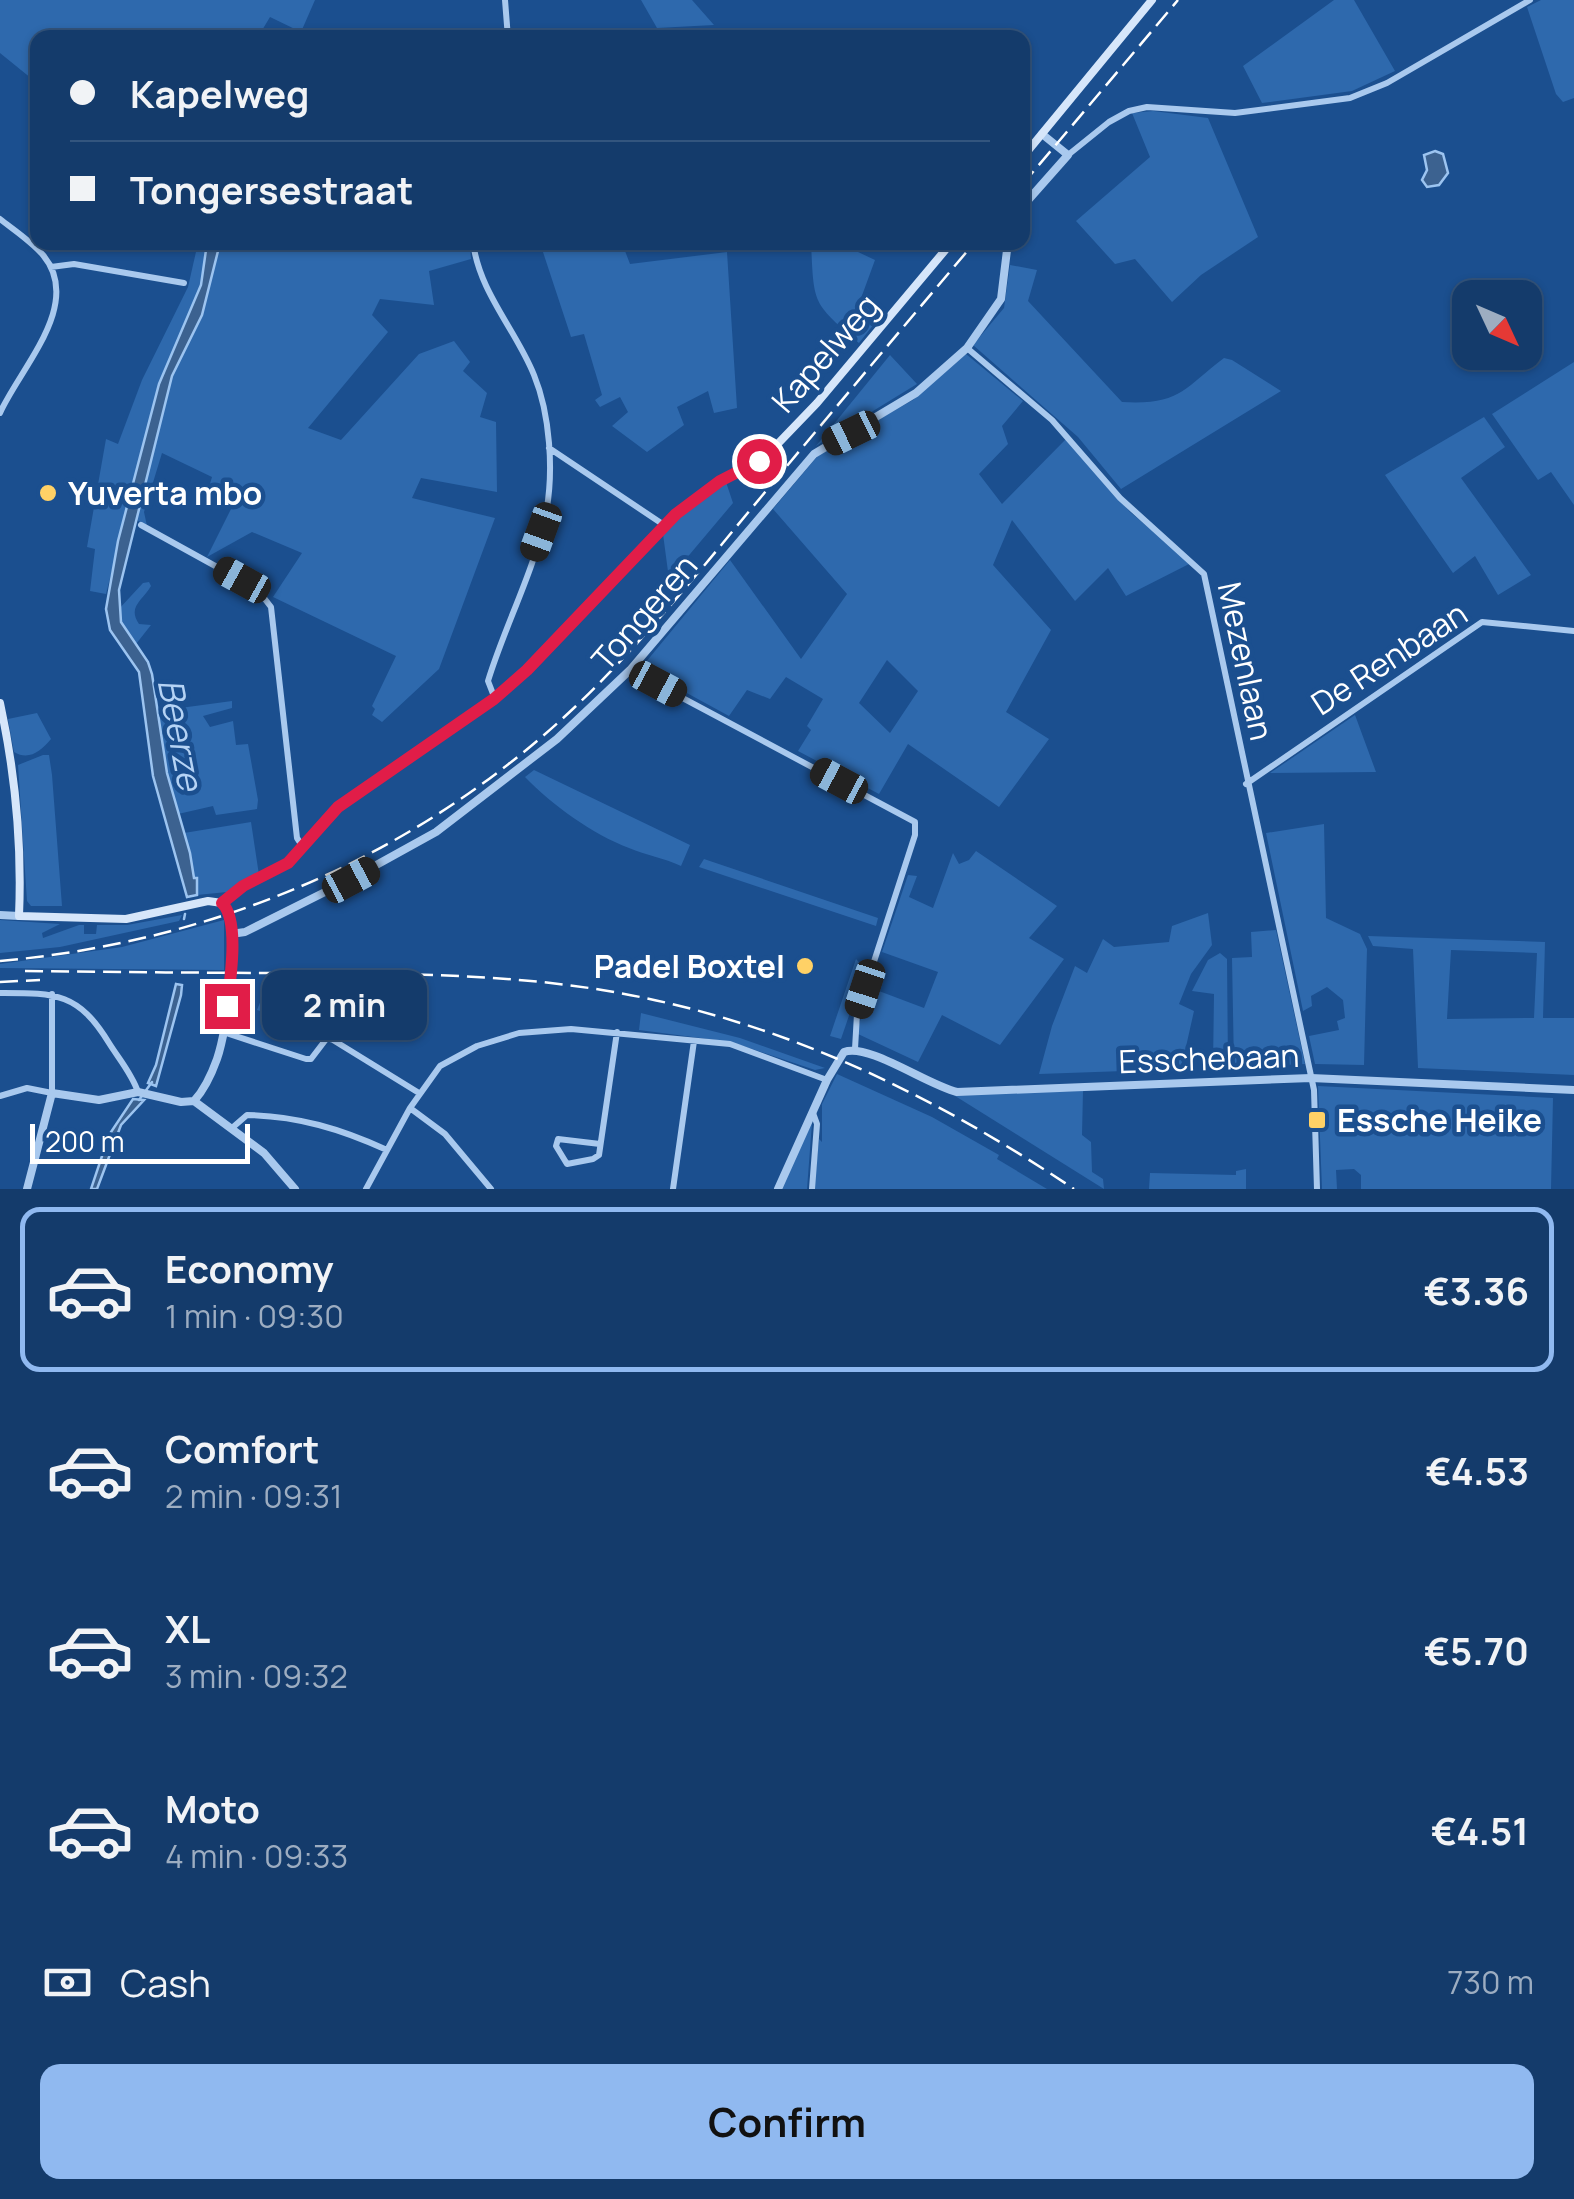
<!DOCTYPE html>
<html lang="en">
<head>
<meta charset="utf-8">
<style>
	:root { --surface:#143b6b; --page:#214673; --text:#f1f3f6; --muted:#9dadc1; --line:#33557e; --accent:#90b9f0 }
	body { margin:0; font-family:Manrope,sans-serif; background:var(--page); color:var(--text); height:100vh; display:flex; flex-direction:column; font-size:38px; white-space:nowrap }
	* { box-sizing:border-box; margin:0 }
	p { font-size:32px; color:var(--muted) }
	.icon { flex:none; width:55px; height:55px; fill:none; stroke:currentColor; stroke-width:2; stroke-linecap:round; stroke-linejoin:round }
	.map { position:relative; height:1189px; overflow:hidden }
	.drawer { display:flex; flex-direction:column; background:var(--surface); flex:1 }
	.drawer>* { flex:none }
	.top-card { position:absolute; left:30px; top:30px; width:1000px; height:220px; border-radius:20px; box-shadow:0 2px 8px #0004,0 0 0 2px var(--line); display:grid; align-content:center; height:220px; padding:0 40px; background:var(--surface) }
	.needle { width:65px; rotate:134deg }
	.tools { position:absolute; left:1452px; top:280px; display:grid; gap:20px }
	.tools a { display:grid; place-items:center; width:90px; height:90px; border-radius:20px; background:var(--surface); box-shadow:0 2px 8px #0004,0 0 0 2px var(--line); font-size:50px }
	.scale { position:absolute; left:30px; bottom:25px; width:220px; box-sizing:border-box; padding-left:10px; border:5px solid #fff; border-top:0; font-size:28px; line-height:35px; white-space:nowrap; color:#fff; -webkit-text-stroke:8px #1b4f8f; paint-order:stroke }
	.end { position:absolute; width:45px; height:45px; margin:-22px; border:12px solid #e11d48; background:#fff; box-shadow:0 0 0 5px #fff }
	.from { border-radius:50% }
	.bubble { position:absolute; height:70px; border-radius:20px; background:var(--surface); box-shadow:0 2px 8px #0004,0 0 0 2px var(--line); font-size:32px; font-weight:700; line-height:70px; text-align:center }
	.car { position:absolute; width:30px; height:60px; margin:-30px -15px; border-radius:12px; box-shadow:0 0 8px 2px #0007; background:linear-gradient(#222 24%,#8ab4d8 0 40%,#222 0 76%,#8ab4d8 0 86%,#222 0) }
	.top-card b { display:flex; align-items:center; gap:35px; height:95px; font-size:38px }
	.top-card b+b { border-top:2px solid var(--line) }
	.top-card i { width:25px; height:25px; background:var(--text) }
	ul { padding:18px 0 0; list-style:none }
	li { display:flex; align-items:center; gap:30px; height:165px; margin:0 20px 15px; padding:0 20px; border:5px solid transparent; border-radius:20px }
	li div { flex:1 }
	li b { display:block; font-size:38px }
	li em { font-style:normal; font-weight:700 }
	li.on { border-color:var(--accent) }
	li>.icon { width:90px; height:90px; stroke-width:1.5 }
	.pay { display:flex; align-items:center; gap:25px; height:110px; padding:0 40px; font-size:38px }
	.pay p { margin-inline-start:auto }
	.primary-button { display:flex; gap:20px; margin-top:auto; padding:20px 40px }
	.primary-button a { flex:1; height:115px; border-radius:20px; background:var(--accent); color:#111; font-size:40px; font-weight:700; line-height:115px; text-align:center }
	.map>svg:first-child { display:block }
	.green { fill:#2e69ad; fill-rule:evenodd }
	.water { fill:#3c6290; stroke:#9cc4f0; stroke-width:2.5 }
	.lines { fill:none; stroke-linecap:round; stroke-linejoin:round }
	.stream { stroke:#9cc4f0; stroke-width:2.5 }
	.minor { stroke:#a9c9ee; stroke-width:6 }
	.tertiary { stroke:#a9c9ee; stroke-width:8 }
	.secondary { stroke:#d6e6fa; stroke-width:8 }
	.rail { stroke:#fff; stroke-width:2.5; stroke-dasharray:18 8; stroke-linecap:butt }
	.route { stroke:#e11d48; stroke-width:12 }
	.poi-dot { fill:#ffd166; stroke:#1b4f8f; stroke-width:4 }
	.labels { text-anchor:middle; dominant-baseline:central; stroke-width:9; stroke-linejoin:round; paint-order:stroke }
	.street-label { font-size:32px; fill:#fff; stroke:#1b4f8f }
	.poi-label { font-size:32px; font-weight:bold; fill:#fff; stroke:#1b4f8f; text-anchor:start }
	.water-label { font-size:35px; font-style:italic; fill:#b5d3f5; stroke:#1b4f8f }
</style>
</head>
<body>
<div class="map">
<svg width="1574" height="1189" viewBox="0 0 1574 1189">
	<rect width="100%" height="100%" fill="#1b4f8f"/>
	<path class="green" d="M0,0H315L301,32L270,17L258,37L38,38L37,83L0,53Z
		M641,0H692L714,25L657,28Z
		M1334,0H1354L1395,71L1352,91L1262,103L1243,66Z
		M1541,0H1574V98L1563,102L1556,94L1527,7Z
		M1153,111L1208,118L1258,237L1201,275L1172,302L1135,259L1115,264L1076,221L1150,157L1132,113Z
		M198,243H207L201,285L159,384L106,594L90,591L95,549L87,547L106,439L118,444L142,380L188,287Z
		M220,243H470L471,259L429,271L434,305L380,299L372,315L388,332L308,428L341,440L419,354L454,341L470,362L463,371L487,393L480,417L496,422L497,492L421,478L412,498L495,518L439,669L382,722L372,715L375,709L372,706L396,656L273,597L302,553L252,532L207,557L235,501L209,487L212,477L162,453L144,512L147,526L135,519L172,376L202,315Z
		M540,243H622L630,264L727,252L737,408L714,413L708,391L677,407L684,425L647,452L612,426L628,412L620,397L600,407L595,400L602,395L584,334L571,337Z
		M811,243H839L875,260L860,301L878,319L859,343C812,302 814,305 811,243Z
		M1010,265L1037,270L1028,301L1122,402C1180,405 1182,390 1224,358L1232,360L1281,391L1121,489L1078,437L973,345L1004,308Z
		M966,354L1023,401L1002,426L1008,444L979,474L1002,504L1067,438L1130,512L1191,563L1126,596L1108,568L1075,601L1012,520L993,565L1051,630L1006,712L1049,739L999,807L908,744L879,794L798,751L811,730L807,726L823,699L786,677L770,699L747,690L729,716L641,668L730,560L801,659L847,594L773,509L821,452L913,400ZM887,660L918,691L890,733L859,703Z
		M890,355L917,384L816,446Z
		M1574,362V505L1551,472L1538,480L1492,414Z
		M1484,417L1505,447L1461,478L1531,575L1498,595L1475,556L1453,573L1385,475Z
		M726,482L733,503L669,579L663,534L695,502Z
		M149,582L151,586C143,600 127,607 139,624L151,625L136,644L121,622L118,610L143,583Z
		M232,701V708L203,716L210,727L233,721L236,745L248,744L258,800L257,809L216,815L213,806L178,814L163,756L158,711Z
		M37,713L51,739C41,751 29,761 14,752L8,719Z
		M1355,715L1376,772L1270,773Z
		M43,755H49L52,775L62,906H31L27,901L18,765Z
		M534,770L690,845L681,866C664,858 646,855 629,848C592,834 552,805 525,777Z
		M251,822L259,875L227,892L197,895V879H194L184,833Z
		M1324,824L1326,918L1360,934L1367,949L1364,1065L1315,1064L1309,1036L1339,1030L1337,1021L1345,1018L1343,1000L1327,987L1311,996L1312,1006L1303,1011L1266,833Z
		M976,851L1057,906L1029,938L1064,959L1000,1045L942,1015L918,1062L858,1034L857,1030L871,988L924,1008L938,972L882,952L908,875L917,876L909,897L933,908L953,853L959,864L969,860Z
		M704,859L878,918L876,926L699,867Z
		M1208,913L1212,945L1191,974L1179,1004L1194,1011L1181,1069L1039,1074L1052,1026L1075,966L1087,973L1103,939L1114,947L1169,942L1172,926Z
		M182,915L179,921L60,947L0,953V920L60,924L42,933L43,938L79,925H84V934H96L97,925H127Z
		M224,920V970L0,968V964L122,947Z
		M1276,930L1305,1064L1234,1067L1232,958L1252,957L1251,932Z
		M1368,936L1545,942L1543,1018H1574V1075L1418,1068L1413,949L1373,946ZM1451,950L1537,953L1534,1018L1447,1019Z
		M1220,953L1227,959L1228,1065H1213L1214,994L1192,991L1208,960Z
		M856,959L865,969L841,1039L830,1036Z
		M279,989H305L288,1021L257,1010L261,1000L275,1005Z
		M641,1013L740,1038L825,1068L815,1070L731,1042L639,1030Z
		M837,1074L932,1117L999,1155L997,1159L1047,1189H814L819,1139L822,1142V1104Z
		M1318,1086L1553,1098L1551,1189H1361V1175L1354,1169L1336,1170L1337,1189H1322Z
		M1083,1091L1082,1135L1091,1142L1092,1172L1103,1179L1104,1189L952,1094Z
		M812,1123L807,1189H779Z
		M1246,1169V1189H1149L1150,1173L1236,1175V1171Z"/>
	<path class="water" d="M1435,151L1443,154L1448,173L1439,185L1427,187L1422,180L1427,170L1424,155Z
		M207,243H220L202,315L172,376L119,590L121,622L148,662L152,674L167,773L190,853L194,878H197V895L187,897L153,776L139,672L110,630L106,609L118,541L159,384L201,285Z
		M176,984L182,985L181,995L156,1086L148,1083L156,1065Z
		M133,1099L144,1100L121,1125L97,1189H91L109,1135Z"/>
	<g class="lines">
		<path class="stream" d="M184,919L185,914
			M139,1100L152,1082"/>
		<path class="minor" d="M505,0L508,38
			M1068,155L1109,122L1129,111L1147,107L1235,113L1350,98L1387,83L1530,0
			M0,219C14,230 31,241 43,255C84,304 20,368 0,413
			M473,242C479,292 516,330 534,375C550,414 554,471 546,513C535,570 505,625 488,681L495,699
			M51,267L74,264L184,283
			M967,348L1052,420L1120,498L1204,574L1314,1090L1317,1189
			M549,448L664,525
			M141,525L257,589L271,607L297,838L303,847
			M630,670L915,822V835L857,1014L855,1049
			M1246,784L1482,622L1574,631
			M0,993C55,993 78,992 109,1043C119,1059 132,1074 138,1092
			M223,1032L306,1059H311L327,1038L333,1040L419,1093
			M0,1096L27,1088L52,1093V994
			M410,1108L445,1134L491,1189
			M232,1128L247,1115C298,1116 341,1129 387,1150
			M600,1144L558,1139L556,1146L567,1164L593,1159L599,1155L617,1032
			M366,1189L410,1108L440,1066L477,1046L519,1033L571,1029L730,1044L827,1080
			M673,1189L694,1041
			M812,1189L817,1124L813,1113"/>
		<path class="tertiary" d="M1022,207L1068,155L1042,134
			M0,915L19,916
			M231,934L245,932L351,879L436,832L557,739L630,670L814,454L916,393L967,348L1001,299L1008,242
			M194,1101C205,1089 212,1073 217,1059C227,1030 244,923 222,903
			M27,1189L52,1093L99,1100L138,1092L181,1102L194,1101L264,1153L295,1189
			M778,1189L827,1080L844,1052C869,1043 927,1085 957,1092L1311,1078L1574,1090"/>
		<path class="secondary" d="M1022,158L1152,0
			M0,703C15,772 22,846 19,916L126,919L208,901L222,903L243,886L288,863L339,807L495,699L527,670L676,514L710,488L767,455L817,403L952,242"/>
		<path class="rail" d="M1022,185L1178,0
			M0,961C215,942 418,856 576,706C643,642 701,569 761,497C832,412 903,327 975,242
			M25,971C119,972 212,973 306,973C405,974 504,974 602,990C775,1018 929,1092 1074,1189
			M0,982L40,980"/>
	</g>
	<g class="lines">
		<path class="route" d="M227,1006C230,982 240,920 222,903L243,886L288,863L338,807L494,699L527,670L676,514L720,481L759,461"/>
	</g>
	<g class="poi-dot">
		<circle cx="48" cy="493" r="10"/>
		<circle cx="805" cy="966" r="10"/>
		<rect x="1307" y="1110" width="20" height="20" rx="5"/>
	</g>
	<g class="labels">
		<g class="street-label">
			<text transform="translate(825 353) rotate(-49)">Kapelweg</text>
			<text transform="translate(644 612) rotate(-49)">Tongeren</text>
			<text transform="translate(1389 658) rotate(-33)">De Renbaan</text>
			<text transform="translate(1246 661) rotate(78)">Mezenlaan</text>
			<text transform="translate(1209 1058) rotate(-2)">Esschebaan</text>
		</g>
		<g class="poi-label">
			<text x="68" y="493">Yuverta mbo</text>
			<text x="785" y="966" text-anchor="end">Padel Boxtel</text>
			<text x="1337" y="1120">Essche Heike</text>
		</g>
		<g class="water-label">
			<text transform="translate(181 734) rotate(79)">Beerze</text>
		</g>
	</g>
</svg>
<div class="tools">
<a><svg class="needle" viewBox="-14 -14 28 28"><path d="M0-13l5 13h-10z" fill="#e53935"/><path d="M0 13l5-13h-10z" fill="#9dadc1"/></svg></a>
</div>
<div class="scale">200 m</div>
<i class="end from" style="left:759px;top:461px"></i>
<i class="end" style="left:227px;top:1006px"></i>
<div class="bubble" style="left:262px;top:970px;width:165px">2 min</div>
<i class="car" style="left:851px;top:433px;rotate:244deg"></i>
<i class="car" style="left:541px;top:532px;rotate:200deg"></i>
<i class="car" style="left:242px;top:580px;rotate:299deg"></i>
<i class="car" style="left:658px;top:684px;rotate:118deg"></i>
<i class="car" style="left:839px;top:781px;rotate:298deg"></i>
<i class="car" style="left:351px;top:880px;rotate:62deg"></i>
<i class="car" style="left:865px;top:989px;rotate:198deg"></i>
<div class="top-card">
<b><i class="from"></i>Kapelweg</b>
<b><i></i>Tongersestraat</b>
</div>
</div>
<section class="drawer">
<ul>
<li class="on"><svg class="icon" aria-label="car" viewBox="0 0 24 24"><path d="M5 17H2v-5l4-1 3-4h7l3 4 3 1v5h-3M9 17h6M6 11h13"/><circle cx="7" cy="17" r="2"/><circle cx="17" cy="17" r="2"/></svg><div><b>Economy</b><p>1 min · 09:30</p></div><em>€3.36</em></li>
<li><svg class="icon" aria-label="car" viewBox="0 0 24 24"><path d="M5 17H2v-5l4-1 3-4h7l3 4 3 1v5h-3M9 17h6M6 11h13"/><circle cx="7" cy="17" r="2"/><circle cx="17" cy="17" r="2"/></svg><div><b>Comfort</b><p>2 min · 09:31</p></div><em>€4.53</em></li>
<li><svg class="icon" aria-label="car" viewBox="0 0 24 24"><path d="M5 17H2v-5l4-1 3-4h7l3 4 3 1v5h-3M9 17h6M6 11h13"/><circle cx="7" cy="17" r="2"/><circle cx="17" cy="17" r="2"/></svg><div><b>XL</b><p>3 min · 09:32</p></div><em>€5.70</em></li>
<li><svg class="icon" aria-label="car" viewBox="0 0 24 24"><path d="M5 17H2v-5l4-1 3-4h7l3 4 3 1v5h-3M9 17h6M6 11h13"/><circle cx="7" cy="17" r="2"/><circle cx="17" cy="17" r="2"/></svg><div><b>Moto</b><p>4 min · 09:33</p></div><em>€4.51</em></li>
</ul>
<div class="pay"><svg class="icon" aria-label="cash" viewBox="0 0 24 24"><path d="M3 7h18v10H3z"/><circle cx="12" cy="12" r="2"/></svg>Cash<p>730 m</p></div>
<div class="primary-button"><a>Confirm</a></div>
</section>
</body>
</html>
